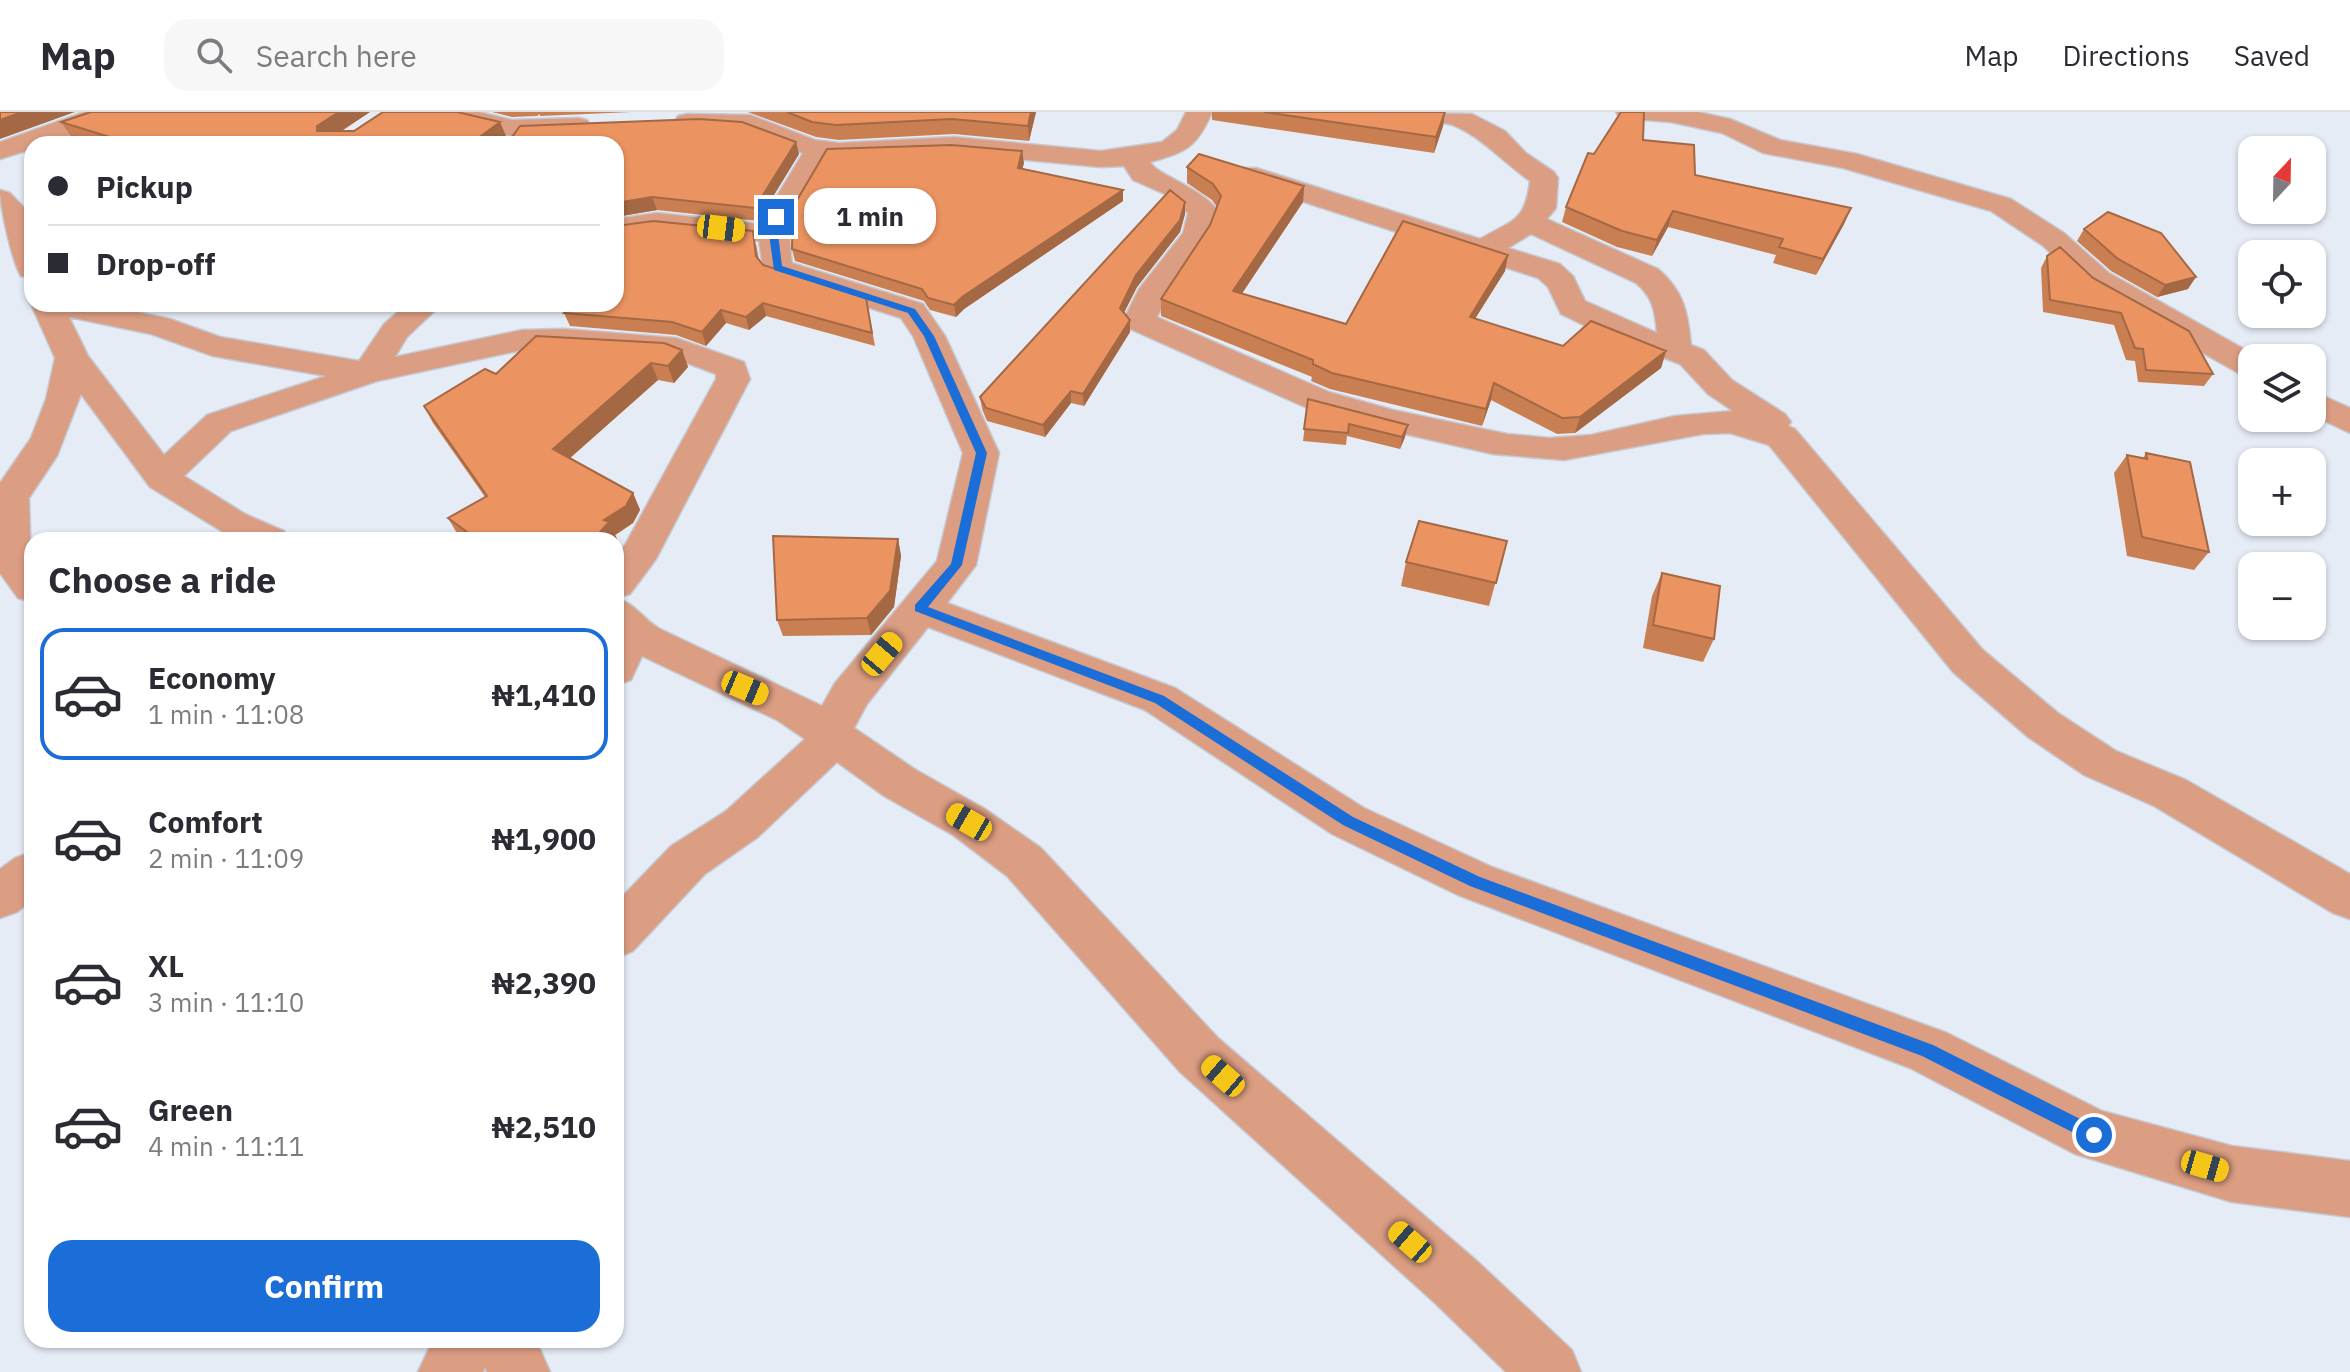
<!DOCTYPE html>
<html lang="en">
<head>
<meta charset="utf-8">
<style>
	:root { --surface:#fff; --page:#f7f7f7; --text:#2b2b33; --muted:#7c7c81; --line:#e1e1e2; --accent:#1b6dd7 }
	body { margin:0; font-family:"IBM Plex Sans",sans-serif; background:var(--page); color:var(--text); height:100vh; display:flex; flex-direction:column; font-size:30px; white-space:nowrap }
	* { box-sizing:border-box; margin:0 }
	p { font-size:26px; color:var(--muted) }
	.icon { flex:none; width:44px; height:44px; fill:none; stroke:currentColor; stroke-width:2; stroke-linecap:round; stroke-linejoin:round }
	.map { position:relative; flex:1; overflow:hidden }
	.side { position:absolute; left:24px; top:420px; width:600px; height:816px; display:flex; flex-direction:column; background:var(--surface); border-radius:24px; box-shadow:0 2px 6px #0004 }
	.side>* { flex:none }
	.hud { position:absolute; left:24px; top:24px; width:600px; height:176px; border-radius:24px; box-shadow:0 2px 6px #0004; display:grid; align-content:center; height:176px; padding:0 24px; background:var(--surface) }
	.needle { width:52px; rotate:22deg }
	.tools { position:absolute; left:2238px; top:24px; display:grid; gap:16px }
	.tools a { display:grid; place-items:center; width:88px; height:88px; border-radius:16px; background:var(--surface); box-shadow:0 2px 6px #0004; font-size:40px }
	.end { position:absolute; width:36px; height:36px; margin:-18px; border:10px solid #1b6dd7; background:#fff; box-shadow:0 0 0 4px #fff }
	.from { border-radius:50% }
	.bubble { position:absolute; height:56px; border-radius:24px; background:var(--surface); box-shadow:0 2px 6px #0004; font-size:26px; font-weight:700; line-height:56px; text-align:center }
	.car { position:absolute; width:24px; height:48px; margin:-24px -12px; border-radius:10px; box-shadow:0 0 6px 2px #0007; background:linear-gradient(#f5c518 24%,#345 0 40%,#f5c518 0 76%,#345 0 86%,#f5c518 0) }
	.hud b { display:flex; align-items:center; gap:28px; height:76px; font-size:30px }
	.hud b+b { border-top:2px solid var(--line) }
	.hud i { width:20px; height:20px; background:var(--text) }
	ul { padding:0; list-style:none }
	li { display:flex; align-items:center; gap:24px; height:132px; margin:0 16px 12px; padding:0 8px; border:4px solid transparent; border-radius:24px }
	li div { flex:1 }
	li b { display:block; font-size:30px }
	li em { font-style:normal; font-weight:700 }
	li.selected { border-color:var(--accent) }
	li>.icon { width:72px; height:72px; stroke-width:1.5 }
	h2 { padding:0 24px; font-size:36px; line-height:96px }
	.cta { display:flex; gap:16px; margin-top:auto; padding:16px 24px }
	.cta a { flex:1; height:92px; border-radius:24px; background:var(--accent); color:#fff; font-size:32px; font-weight:700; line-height:92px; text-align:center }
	header { display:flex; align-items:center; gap:48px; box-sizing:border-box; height:112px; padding:0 40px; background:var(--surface); border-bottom:2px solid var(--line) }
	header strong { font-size:38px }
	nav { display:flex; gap:44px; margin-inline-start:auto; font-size:28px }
	.search { width:560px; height:72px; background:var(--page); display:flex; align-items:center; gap:20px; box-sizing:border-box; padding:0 28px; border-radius:24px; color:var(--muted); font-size:30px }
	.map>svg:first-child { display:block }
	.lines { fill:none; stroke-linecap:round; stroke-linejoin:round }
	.street-casing { stroke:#c4c9d2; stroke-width:3 }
	.street { fill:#dc9e83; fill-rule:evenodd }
	.wall { fill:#ca7f53 }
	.shaded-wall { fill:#a46844 }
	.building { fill:#eb9461; stroke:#a46844; stroke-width:2 }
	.route { fill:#1b6dd7 }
</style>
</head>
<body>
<header>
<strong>Map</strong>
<div class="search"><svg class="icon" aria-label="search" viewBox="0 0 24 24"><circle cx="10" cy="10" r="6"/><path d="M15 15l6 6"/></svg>Search here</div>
<nav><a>Map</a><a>Directions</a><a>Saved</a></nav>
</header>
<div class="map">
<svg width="2350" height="1260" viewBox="0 0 2350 1260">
	<rect width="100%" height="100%" fill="#e6ecf6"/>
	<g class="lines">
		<defs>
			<path id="street" d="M84,0H122L118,6L45,32H32V37L0,47V30Z
				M434,0H479L512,8L578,6L587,8L591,14L587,20L578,22L512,24L438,6Z
				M1186,0H1212C1197,35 1187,40 1150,50C1158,64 1201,75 1218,99C1209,139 1175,168 1157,205L1329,280L1393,298L1507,322L1550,326L1591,323L1675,304L1733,299L1708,282L1680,252L1606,224L1561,202L1548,175L1538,166L1236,68L1232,62L1236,56H1256L1480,127C1513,108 1525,110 1530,69C1504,51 1484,27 1455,14C1432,4 1342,9 1312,8L1303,6L1299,0L1472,2L1505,19L1526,41L1554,60L1558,66L1556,96L1547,107L1658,157C1684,179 1688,201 1691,233L1704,238L1732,268L1785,302L1791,310L1788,314L1795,317L1983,538L2058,601L2116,639L2186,668L2350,762V807L2333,801L2154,694L2084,663L2028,625L1953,560L1769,333L1730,321L1703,322L1564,348L1493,342L1374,315L1305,295L1128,216L1123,209L1139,177L1183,121L1188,101L1167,83L1133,68L1124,54L1101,55L954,41L828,46C802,87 784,99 792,151L923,192L945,224L999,341L976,453L947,491L1175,576L1364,696L1492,755L1947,921L2102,999L2232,1034L2350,1049V1105L2232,1090L2075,1042L1910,956L1458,783L1332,722L1145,598L928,515L867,592L854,616L916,658L985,697L1041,736L1218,926L1478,1150L1572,1238L1581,1260H1506L1436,1192L1180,960L1007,764L953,723L884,684L837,650L758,725L705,762L633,839L616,846V791L671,734L726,699L805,627L777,608L642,544L631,568L616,573V444L625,433L716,267V262L671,245L565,237L522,238L377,269L231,319L184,364L245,402L284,419L289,428H236L150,375L81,282L57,344L29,386L32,490L18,486L0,461V371L31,326L46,287L55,246L31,192L32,191L98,192L170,207L220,225L359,249L384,212L407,192H442L407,225L395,245L522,218L565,217L676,226L744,250L750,267L656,447L630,482L616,486C635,491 643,507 660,517L822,594L835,571L937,449L963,341L913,224L901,206L767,163L763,156L759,129L657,119L616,125V107L657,101L760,112L803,41L746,19L687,18L678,16L674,10L678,4L687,2L750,3L815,28L839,31L954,25L1101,39L1162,30L1177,18ZM1531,122L1636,171C1653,185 1655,199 1657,221L1585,189L1573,164L1560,152L1508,136ZM69,205L151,222L213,244L326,264L207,303L164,343L88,244Z
				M1616,0H1698L1730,7L1780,28L1857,42L2011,87L2064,121L2109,161L2260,246H2252V265L2240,262L2087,175L2042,133L1991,99L1843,56L1763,41L1722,21L1671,10L1620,6Z
				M0,78L10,81L32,104V166L21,164C12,150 0,94 0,78Z
				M2312,279L2350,296V321L2312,303Z
				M32,740V788L17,800L0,806V757L15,746Z
				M433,1228H536L550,1260H487L485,1255L483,1260H418Z"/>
		</defs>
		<use href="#street" class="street-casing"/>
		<use href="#street" class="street"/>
	</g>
	<path class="wall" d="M370,0L342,19L507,26L498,32H92L72,26L61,10Z
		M492,0H632L540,4V2L537,4L512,5Z
		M748,0H1036L1029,29L954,22L839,28L816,25Z
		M1212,0H1445L1443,14L1434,41L1212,8Z
		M1643,28L1695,63L1851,96L1844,112L1816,163L1773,151L1776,143L1668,115L1652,144L1617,135L1562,110L1566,95Z
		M796,30L799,42L758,109L657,98L616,105V32Z
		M1024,51L1022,57L1123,78V89L964,197L956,205L930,198L924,189L795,149L792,137Z
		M1187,55L1304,74L1303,90L1242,181L1346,212L1508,143L1505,159L1475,207L1563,234L1666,239L1661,256L1575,321L1557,322L1491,288L1482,314L1330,277L1311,269L1312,265L1161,204V187L1210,113L1217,95L1212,88L1187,71Z
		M1185,90V102L1180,120L1137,175L1124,201L1130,208V220L1084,294L1071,291L1045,325L987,309L982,297L980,285Z
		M2084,117L2188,177L2157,185L2111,159L2077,129Z
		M756,132L759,147L763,153L866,186L875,234L766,204L749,218L726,211L706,234L676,223L570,214L564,201Z
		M2047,144L2093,166L2213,262L2204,274L2138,270L2135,249L2126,248L2114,213L2043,200L2041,156Z
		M682,238L688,255L674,271L658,268L570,346L633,381L640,398L633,411L615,423L617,427L616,428H465L458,423L448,406L485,385L433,311L424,294L496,262Z
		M1308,287L1405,325L1400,337L1347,324L1346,333L1303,329Z
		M2146,341L2209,440L2194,458L2127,444L2114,361L2127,343L2143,346Z
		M898,427L901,444L894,495L871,523L783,524L777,508Z
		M1507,429L1489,494L1401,474L1406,450Z
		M1662,461L1714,527L1703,550L1643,536L1652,484Z"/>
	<path class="shaded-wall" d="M22,0H75L0,27V8Z
		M339,0H370L325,29L317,19V14Z
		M1031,0H1036L1029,29L1028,14Z
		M1445,0L1443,14L1434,41L1436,25Z
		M500,10L507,26L498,32H470Z
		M796,30L799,42L758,109L755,96Z
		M1022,39L1024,51L1019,68L1018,56Z
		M1304,74L1303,90L1233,195V179Z
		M1123,78V89L964,197L956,205L954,193L962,185Z
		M652,85L657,98L616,105V91Z
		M1185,90V102L1180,120L1137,175L1120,208V196L1136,163Z
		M1851,96L1844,112L1816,163L1823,147Z
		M1673,99L1668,115L1652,144L1657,128Z
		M1508,143L1505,159L1466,221L1470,205Z
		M2196,165L2188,177L2157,185L2165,173Z
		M763,191L766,204L749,218L746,205Z
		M721,198L726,211L706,234L702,220Z
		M1130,208V220L1084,294L1083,282Z
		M682,238L688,255L674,271L668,254Z
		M1666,239L1661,256L1575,321L1580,305Z
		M651,251L658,268L561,354L553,337Z
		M1494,271L1491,288L1482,314L1486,297Z
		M1071,279V291L1045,325L1043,313Z
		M1408,313L1405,325L1400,337L1402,325Z
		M633,381L640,398L633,411L615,423L617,427L616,428H593L604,408Z
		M898,427L901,444L894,495L871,523L867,506Z"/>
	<path class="building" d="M0,0H22L0,8Z
		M91,0H339L317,14V19H354L383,0H457L500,10L470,32H132L61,10Z
		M787,0H1031L1028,14L952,7L836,13L812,10Z
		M1264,0H1445L1436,25Z
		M1621,0H1644L1643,28L1694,33L1695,63L1851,96L1823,147L1779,135L1783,127L1673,99L1657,128L1622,119L1566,95L1588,41L1594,42Z
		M699,7L742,10L796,30L755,96L652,85L616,91V32H507L520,14Z
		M952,33L1022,39L1018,56L1123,78L962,185L954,193L928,186L922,177L792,137L793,95L827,37Z
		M1199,42L1304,74L1233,179L1346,212L1403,109L1508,143L1470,205L1563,234L1591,209L1666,239L1580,305L1562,306L1494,271L1486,297L1332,261L1313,252V248L1161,187L1210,113L1221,84L1213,72L1187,55Z
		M1170,78L1185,90L1180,108L1136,163L1120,196L1130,208L1083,282L1071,279L1043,313L986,296L980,285Z
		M2108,100L2161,121L2196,165L2165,173L2118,147L2084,117Z
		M653,109L753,119L756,144L763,153L866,186L872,221L763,191L746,205L721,198L702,220L672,210L564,201L574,192H616V114Z
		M2060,135L2093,166L2189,219L2213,262L2146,258L2143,237L2135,236L2121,201L2050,188L2047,144Z
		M536,224L664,231L682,238L668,254L651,251L553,337L633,381L626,394L604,408L609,410L593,428H478L448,406L487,384L424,294L485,257L496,262Z
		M1308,287L1408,313L1402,325L1349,312L1348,321L1304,317Z
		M2146,341L2190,350L2209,440L2142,425L2127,343L2147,347Z
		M1419,409L1507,429L1496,471L1406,450Z
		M773,424L898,427L890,479L867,506L777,508Z
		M1662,461L1720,474L1714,527L1653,513Z"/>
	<path class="route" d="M773,103L781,105L778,122L782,154L915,197L934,224L987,341L962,453L928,495L1164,584L1353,705L1480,765L1933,933L2100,1017V1028H2088L1922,944L1470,774L1343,713L1155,591L915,499V493L951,452L976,341L924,224L908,201L774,158L769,122Z"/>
</svg>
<div class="tools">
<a><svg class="needle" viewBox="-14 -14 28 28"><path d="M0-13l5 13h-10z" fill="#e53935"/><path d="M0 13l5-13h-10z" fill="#7c7c81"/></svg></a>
<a><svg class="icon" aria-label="locate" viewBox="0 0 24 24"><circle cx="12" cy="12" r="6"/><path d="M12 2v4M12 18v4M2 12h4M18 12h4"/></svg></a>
<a><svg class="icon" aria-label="layers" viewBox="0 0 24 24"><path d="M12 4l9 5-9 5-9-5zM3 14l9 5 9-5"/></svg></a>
<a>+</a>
<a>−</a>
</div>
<i class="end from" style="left:2094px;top:1023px"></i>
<i class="end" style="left:776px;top:105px"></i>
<div class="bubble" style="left:804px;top:76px;width:132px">1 min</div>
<i class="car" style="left:721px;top:116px;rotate:97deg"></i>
<i class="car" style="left:882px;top:542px;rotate:40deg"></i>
<i class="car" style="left:745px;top:576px;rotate:113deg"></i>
<i class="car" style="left:969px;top:710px;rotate:300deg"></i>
<i class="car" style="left:1223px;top:964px;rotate:311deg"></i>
<i class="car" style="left:2205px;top:1054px;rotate:106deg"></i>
<i class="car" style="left:1410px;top:1130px;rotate:311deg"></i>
<div class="hud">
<b><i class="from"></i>Pickup</b>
<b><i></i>Drop-off</b>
</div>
<section class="side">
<h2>Choose a ride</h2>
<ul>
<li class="selected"><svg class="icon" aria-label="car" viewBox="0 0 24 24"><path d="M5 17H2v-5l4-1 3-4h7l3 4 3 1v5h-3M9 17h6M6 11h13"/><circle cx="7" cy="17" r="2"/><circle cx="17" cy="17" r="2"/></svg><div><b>Economy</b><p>1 min · 11:08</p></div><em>₦1,410</em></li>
<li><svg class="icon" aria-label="car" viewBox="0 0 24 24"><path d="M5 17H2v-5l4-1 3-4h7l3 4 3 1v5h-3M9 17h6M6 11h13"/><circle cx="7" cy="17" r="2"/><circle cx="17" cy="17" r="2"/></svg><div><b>Comfort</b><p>2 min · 11:09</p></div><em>₦1,900</em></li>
<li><svg class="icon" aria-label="car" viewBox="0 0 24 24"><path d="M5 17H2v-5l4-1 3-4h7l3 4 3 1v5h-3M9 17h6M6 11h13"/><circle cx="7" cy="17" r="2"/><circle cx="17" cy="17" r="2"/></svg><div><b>XL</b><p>3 min · 11:10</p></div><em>₦2,390</em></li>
<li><svg class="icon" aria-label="car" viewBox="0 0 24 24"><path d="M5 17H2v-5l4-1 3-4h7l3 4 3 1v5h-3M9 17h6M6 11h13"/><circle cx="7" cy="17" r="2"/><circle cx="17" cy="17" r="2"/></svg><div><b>Green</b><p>4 min · 11:11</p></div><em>₦2,510</em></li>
</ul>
<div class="cta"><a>Confirm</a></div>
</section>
</div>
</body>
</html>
